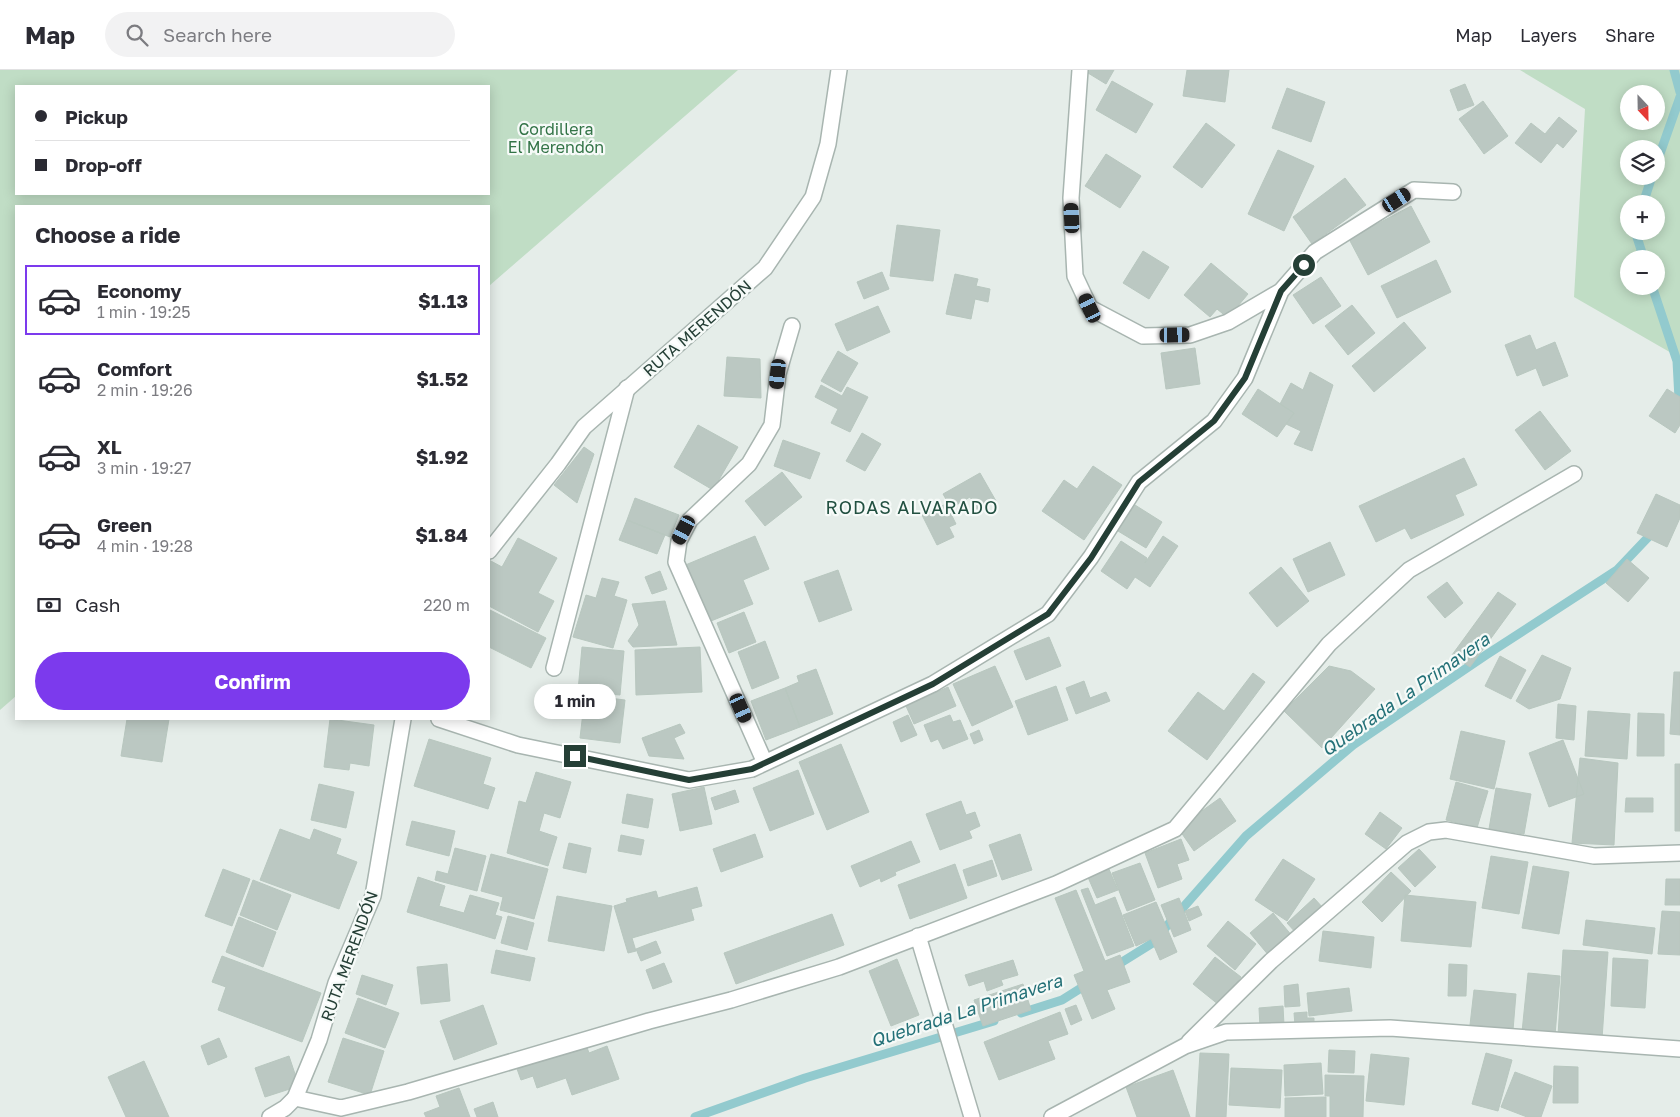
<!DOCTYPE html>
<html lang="en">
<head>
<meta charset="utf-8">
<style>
	:root { --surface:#fff; --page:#f2f2f3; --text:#2b2b33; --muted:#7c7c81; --line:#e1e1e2; --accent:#7c3aed }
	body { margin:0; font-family:"Golos Text",sans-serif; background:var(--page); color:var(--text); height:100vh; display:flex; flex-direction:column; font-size:19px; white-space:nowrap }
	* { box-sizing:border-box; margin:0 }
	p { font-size:16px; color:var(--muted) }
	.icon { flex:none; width:28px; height:28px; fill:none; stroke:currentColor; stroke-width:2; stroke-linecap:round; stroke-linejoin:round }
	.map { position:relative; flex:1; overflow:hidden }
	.panel { position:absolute; left:15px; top:135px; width:475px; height:515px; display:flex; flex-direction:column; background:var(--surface); border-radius:0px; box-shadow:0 2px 12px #0003 }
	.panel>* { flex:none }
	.banner { position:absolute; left:15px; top:15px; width:475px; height:110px; border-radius:0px; box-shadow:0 2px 12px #0003; display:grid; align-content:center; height:110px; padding:0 20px; background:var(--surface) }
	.needle { width:32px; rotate:158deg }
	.fabs { position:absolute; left:1620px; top:15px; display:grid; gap:10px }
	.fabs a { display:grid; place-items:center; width:45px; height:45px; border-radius:50%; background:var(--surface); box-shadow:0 2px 12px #0003; font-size:25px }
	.end { position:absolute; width:22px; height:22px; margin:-11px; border:6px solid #253f36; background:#fff; box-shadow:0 0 0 2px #fff }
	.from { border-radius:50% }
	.bubble { position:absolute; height:35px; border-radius:18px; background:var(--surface); box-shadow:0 2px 12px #0003; font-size:16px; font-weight:700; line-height:35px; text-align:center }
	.car { position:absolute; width:15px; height:30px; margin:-15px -8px; border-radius:6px; box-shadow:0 0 4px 1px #0007; background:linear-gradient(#222 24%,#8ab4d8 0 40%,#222 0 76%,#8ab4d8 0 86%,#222 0) }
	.banner b { display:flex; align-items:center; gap:18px; height:48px; font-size:19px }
	.banner b+b { border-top:1px solid var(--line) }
	.banner i { width:12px; height:12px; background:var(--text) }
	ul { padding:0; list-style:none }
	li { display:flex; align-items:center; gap:15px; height:70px; margin:0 10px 8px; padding:0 10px; border:2px solid transparent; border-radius:0px }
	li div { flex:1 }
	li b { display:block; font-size:19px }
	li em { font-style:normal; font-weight:700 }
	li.selected { border-color:var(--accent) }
	li>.icon { width:45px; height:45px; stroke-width:1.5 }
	h2 { padding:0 20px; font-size:22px; line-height:60px }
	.pay { display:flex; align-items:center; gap:12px; height:55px; padding:0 20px; font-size:19px }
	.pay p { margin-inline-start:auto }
	.primary-button { display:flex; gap:10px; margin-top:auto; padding:10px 20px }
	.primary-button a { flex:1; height:58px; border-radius:30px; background:var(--accent); color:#fff; font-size:20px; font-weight:700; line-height:58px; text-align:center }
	header { display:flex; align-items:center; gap:30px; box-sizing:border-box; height:70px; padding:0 25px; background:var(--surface); border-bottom:1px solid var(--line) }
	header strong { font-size:24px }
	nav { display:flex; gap:28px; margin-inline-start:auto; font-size:18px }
	.search { width:350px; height:45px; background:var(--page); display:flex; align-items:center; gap:12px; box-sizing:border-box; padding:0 18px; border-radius:28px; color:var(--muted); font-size:19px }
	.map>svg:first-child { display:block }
	.green { fill:#c0ddc5; fill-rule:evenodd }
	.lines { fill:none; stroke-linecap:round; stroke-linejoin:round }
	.stream { stroke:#92cace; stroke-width:9 }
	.building { fill:#bbc8c2; stroke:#b8c7bf }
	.minor-casing { stroke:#a8b5b0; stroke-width:18 }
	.tertiary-casing { stroke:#a8b5b0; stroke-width:18 }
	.minor { stroke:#fff; stroke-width:15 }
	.tertiary { stroke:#fff; stroke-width:15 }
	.route { stroke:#253f36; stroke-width:6 }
	.labels { text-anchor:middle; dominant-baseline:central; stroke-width:4.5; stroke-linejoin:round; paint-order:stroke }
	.park-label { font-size:16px; fill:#327346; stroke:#f6faf8 }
	.street-label { font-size:16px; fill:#253f36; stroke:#f6faf8 }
	.neighbourhood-label { font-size:18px; letter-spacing:1px; fill:#225041; stroke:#f6faf8 }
	.water-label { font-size:18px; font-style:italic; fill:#237077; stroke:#f6faf8 }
</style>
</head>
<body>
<header>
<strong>Map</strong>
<div class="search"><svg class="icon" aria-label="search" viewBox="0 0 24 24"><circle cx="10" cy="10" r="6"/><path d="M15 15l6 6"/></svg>Search here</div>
<nav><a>Map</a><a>Layers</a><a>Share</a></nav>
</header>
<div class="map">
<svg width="1680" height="1047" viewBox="0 0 1680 1047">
	<rect width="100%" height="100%" fill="#e5ede9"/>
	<path class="green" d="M0,0H738L489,216V136H16V626L0,640ZM16,16H489V124H16Z
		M1520,0H1680V288L1574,227L1585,39ZM1629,24H1656V51H1629ZM1629,79H1656V106H1629ZM1629,134H1656V161H1629ZM1629,189H1656V216H1629Z"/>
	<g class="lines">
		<path class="stream" d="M1674,0L1680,22
			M1656,95L1680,27
			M1643,134L1652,106
			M1635,161L1644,189
			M1652,216L1677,291L1680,348
			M1114,897L1151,874L1246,766L1353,675L1486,585L1617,500L1655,460
			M1021,943L1062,930L1089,913
			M695,1047L805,1008L994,951"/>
	</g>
	<path class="building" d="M1090,0H1114L1106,14L1088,3Z
		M1187,0H1229L1225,32L1183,26Z
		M1112,11L1153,34L1136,63L1096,40Z
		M1465,14L1474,35L1458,41L1450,20Z
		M1287,18L1325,32L1311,72L1272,58Z
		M1483,31L1508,66L1484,84L1459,49Z
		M1559,47L1577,61L1563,78L1557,73L1541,93L1515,73L1531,53L1545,64Z
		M1206,53L1235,75L1202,118L1173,97Z
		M1278,80L1314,96L1284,161L1248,144Z
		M1106,84L1141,106L1120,138L1085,116Z
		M1345,108L1366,135L1312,174L1293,147Z
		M1411,136L1430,172L1368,205L1349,169Z
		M897,155L940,160L933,211L890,206Z
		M1143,181L1169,197L1149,229L1123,213Z
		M1436,190L1451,222L1397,248L1381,216Z
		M1211,193L1248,224L1228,248L1217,239L1210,247L1184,225Z
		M882,202L889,219L864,229L857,212Z
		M955,204L978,209L976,216L990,219L988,232L975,229L971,249L946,244Z
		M1321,207L1341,236L1313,254L1293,225Z
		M1352,235L1375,263L1348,285L1325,256Z
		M878,236L890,262L847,281L835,254Z
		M1404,252L1426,278L1374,322L1352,296Z
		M1530,265L1536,280L1555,272L1568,306L1543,316L1536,298L1517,306L1505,275Z
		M1195,278L1200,314L1166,319L1161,283Z
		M838,281L858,293L841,322L821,311Z
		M727,287L760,289L761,328L724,326Z
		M1310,302L1333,315L1312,381L1294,374L1301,361L1286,354L1294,343L1280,334L1291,313L1303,320Z
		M821,315L842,326L847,317L868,327L850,362L831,353L838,339L815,327Z
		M1258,319L1294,343L1277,367L1242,344Z
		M1667,319L1680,327V355L1675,363L1649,346Z
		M1540,341L1571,381L1545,400L1515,360Z
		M698,355L738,377L713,420L674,397Z
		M862,363L881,374L865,401L846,391Z
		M783,370L820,383L810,409L774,396Z
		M584,377L594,384L577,433L554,415Z
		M1464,388L1477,415L1455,425L1464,445L1411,469L1405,458L1376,472L1359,436Z
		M1093,396L1122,415L1084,470L1042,441L1064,410L1077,419Z
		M782,402L802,427L765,456L745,431Z
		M980,403L996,431L978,441L970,427L951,438L943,424Z
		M1656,424L1680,435V448L1667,477L1637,463Z
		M635,428L679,445L670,467L627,450Z
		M946,434L956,454L949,457L954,467L937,475L922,445Z
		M1135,435L1162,452L1146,478L1118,461Z
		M627,450L665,465L657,484L619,470Z
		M755,466L769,499L743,510L753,534L706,553L683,496Z
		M1163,466L1178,476L1150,517L1135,507L1127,519L1101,501L1121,471L1147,488L1145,493Z
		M518,468L557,488L538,523L554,531L538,562L489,536V490L502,497Z
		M1330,472L1345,505L1308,522L1293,489Z
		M1627,489L1649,508L1628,532L1606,513Z
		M1281,497L1309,531L1277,557L1249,523Z
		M838,500L852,540L819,552L804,512Z
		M660,501L667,519L652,524L645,507Z
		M602,508L619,512L614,526L627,530L613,578L573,567L586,525L596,528Z
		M1447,512L1463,533L1445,548L1427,527Z
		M1498,522L1516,534L1470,597L1452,585Z
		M665,531L677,575L633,577L628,571L639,555L632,534Z
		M490,540L546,568L531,598L489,577Z
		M744,542L756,572L729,583L717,553Z
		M1049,567L1061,596L1026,610L1014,581Z
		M765,571L779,608L752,619L738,582Z
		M582,577L624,581L620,625L578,621Z
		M700,577L702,622L636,625L635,580Z
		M1542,585L1571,598L1560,629L1529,639L1516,631Z
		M1500,586L1526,600L1511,629L1485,616Z
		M995,596L1013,637L972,656L953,614Z
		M1329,596L1351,601L1375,619L1322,678L1284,641Z
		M816,599L833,644L800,657L785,618L799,612L797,606Z
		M1674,602H1680V665L1670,664Z
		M1253,603L1265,612L1207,690L1168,661L1198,622L1224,641Z
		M1084,611L1090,628L1106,622L1110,631L1076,644L1066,618Z
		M1056,616L1068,650L1028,665L1015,631Z
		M948,617L956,636L914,654L906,636Z
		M785,618L800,657L766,670L751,631Z
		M585,625L625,630L620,673L580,668Z
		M1558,634L1576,636L1574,670L1556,668Z
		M1588,641L1630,644L1627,689L1585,686Z
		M1638,643L1664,644V686H1637Z
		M908,645L917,665L901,672L893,652Z
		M950,645L953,652L960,650L968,669L943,679L938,669L931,672L924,655Z
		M127,649H169L162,692L121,686Z
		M330,649L374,655L369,696L350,693L349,700L324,697Z
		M680,654L685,663L674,668L684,689L649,686L642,668Z
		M979,660L983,670L974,674L970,664Z
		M1461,661L1505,671L1494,719L1450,709Z
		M429,669L491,688L483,714L495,718L488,739L414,716Z
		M1563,670L1584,724L1549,737L1529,683Z
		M841,674L869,742L827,760L799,692Z
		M1580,688L1618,693L1614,775L1572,773Z
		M1675,694H1680V761H1675Z
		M798,700L814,744L770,761L753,718Z
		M536,702L571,712L560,748L544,743L539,761L557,767L548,796L507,783L519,731L526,733Z
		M1456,712L1488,721L1477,758L1446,750Z
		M319,714L354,722L346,758L311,750Z
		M704,717L712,754L680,761L672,724Z
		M1496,718L1531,724L1524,764L1489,759Z
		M735,720L739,732L715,740L711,728Z
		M627,724L653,729L648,758L622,753Z
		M1220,728L1236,751L1194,781L1178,758Z
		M1626,728H1653V742H1625Z
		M961,731L966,745L975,742L980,756L969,761L972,768L940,780L926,744Z
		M1380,742L1402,758L1386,779L1365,764Z
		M412,751L455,761L449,786L406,775Z
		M280,759L310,770L314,759L341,769L336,784L357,792L339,839L260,810Z
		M755,764L763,787L721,802L713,779Z
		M1020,764L1032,800L1002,810L989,775Z
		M621,765L644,770L641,785L618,781Z
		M1181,769L1189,790L1177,794L1182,809L1158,818L1145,783Z
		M911,771L920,792L895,802L896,805L881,812L880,808L860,817L851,796Z
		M569,773L591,778L586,803L563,798Z
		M455,778L486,786L477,821L435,810L437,801L448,804Z
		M1419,779L1436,797L1415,817L1398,798Z
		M491,784L548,799L534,849L500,840L503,827L481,821Z
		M1491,786L1528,792L1519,844L1482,838Z
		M1283,789L1315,809L1287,851L1255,830Z
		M992,790L997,806L968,816L963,800Z
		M1140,793L1155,830L1127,841L1112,803Z
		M955,794L967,828L910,849L898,815Z
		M1533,796L1569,802L1559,864L1522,858Z
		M1108,797L1118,820L1097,828L1087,805Z
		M223,799L250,809L232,856L205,846Z
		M1391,802L1411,821L1382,852L1362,832Z
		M418,807L445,816L439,836L464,843L470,825L499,833L495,845L502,847L495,869L407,842Z
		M1666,809H1680V835H1665Z
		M253,810L291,825L277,860L240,845Z
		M697,817L702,836L691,839L694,850L632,868L636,881L628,883L614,836L627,832L626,829L656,821L658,828Z
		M1088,818L1095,835L1115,827L1134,876L1107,886L1081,820Z
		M1076,820L1105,891L1120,885L1130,912L1107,920L1115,939L1092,949L1074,905L1084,901L1055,828Z
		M1405,825L1476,832L1471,877L1401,871Z
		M557,826L612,836L604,881L548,871Z
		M1179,828L1191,860L1174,867L1161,835Z
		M1314,828L1324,839L1297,864L1287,853Z
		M1156,832L1177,882L1160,890L1151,869L1136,876L1123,845Z
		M1198,836L1202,845L1189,851L1185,841Z
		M1662,841L1680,842V885L1658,884Z
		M1273,843L1293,867L1270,887L1250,863Z
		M832,844L844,875L736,914L724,883Z
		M508,846L534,853L527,880L501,873Z
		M239,847L276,862L263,897L226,882Z
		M1586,850L1655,858L1652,884L1583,875Z
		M1228,851L1256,874L1235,900L1207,876Z
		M1323,861L1374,867L1371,898L1319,891Z
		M656,871L661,883L641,891L636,879Z
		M496,880L535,888L530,911L491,903Z
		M1563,880L1608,882L1602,969L1558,966Z
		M222,886L321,923L302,972L218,940L226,917L212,912Z
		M1215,887L1241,907L1219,935L1193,914Z
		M1613,888L1648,890L1645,938L1611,936Z
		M897,889L919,945L891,956L869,901Z
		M1013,890L1018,905L1001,910L1003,915L987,921L984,911L969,916L965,905Z
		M664,893L672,912L653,919L646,900Z
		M447,894L450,931L421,934L417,897Z
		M1449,894L1467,895L1466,926H1448Z
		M1528,903L1560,906L1555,965L1522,962Z
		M362,905L393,915L386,935L356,924Z
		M1023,914L1031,940L983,956L974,930Z
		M1298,914L1300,936L1285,937L1284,916Z
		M1349,918L1352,941L1309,946L1307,923Z
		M1474,920L1516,924L1513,960L1470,955Z
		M358,928L399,943L385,978L345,963Z
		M483,935L497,974L454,990L440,951Z
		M1076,935L1082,950L1071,955L1065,939Z
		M1283,936L1284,955L1260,957L1259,938Z
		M1060,942L1068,964L1048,971L1055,989L999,1010L984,972Z
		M1307,942V948H1314V954L1295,955L1294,943Z
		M219,968L227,987L208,995L201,976Z
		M343,968L384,981L370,1025L328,1012Z
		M585,972L589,983L607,976L619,1009L572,1025L566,1008L537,1018L533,1006L521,1010L516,996Z
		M1329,980L1355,981L1354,1003L1328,1002Z
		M1200,983L1229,984L1226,1047H1196Z
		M1486,983L1512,990L1498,1041L1472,1034Z
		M1371,984L1409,988L1404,1035L1366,1031Z
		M289,986L299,1016L265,1027L255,998Z
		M144,991L169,1047H126L108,1007Z
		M1321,993L1323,1024L1285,1026L1284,995Z
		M1554,996L1578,997V1033H1553Z
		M1231,998L1282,1000L1280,1038L1229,1035Z
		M1173,1000L1190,1047H1137L1126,1017Z
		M1515,1002L1552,1016L1541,1047H1527L1501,1037Z
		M1325,1005L1364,1006L1363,1047H1330V1026H1325Z
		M459,1018L470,1047H426L424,1043L440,1037L436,1026Z
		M1326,1027V1047H1285V1028Z
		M493,1032L498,1047H477L474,1039Z"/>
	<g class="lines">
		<defs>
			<path id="minor" d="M1080,0L1071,128L1075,206L1090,238L1143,266L1190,265L1228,252L1281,221
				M554,598L627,318
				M439,649L518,675L689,710L752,699L933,614L1048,544L1091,487L1139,412L1214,351L1245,308L1281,221L1315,182L1414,120L1453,122
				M765,693L676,492L679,471L690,450L749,394L772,355L778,304L792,256
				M918,866L972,1047
				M1189,972L1271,891L1407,773L1429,762L1446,760L1594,786L1680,783
				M295,1028L341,1038L408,1022L649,951L731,930L839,897L1056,814L1175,759L1329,574L1409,500L1574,404
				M1052,1047L1185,976L1226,962L1390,958L1680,979"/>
			<path id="tertiary" d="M489,481L558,394L584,357L765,198L813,127L828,74L839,0
				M270,1047L285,1038L295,1028L319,970L336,913L373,826L403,649"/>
		</defs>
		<use href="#minor" class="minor-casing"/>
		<use href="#tertiary" class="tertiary-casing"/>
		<use href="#minor" class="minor"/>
		<use href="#tertiary" class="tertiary"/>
	</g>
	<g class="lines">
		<path class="route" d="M575,686L689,710L752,699L933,614L1048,544L1091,488L1139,412L1214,351L1245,308L1281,221L1304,195"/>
	</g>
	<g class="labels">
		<g class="park-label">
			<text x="556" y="59">Cordillera<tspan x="556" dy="18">El Merendón</tspan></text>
		</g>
		<g class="street-label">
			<text transform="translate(697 258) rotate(-41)">RUTA MERENDÓN</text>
			<text transform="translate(349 886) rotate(-70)">RUTA MERENDÓN</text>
		</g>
		<g class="neighbourhood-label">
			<text x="912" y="437">RODAS ALVARADO</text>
		</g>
		<g class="water-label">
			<text transform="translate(1405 624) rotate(-35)">Quebrada La Primavera</text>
			<text transform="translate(966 940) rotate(-18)">Quebrada La Primavera</text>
		</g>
	</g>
</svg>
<div class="fabs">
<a><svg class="needle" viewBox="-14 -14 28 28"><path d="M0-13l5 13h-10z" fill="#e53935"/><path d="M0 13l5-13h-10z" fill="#7c7c81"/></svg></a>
<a><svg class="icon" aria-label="layers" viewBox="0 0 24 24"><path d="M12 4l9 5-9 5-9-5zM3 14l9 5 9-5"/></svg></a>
<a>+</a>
<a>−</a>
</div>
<i class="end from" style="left:1304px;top:195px"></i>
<i class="end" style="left:575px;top:686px"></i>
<div class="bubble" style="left:534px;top:614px;width:82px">1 min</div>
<i class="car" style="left:1397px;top:130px;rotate:58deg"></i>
<i class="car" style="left:1072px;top:148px;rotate:357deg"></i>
<i class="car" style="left:1090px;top:238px;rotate:335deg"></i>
<i class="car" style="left:1175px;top:265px;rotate:89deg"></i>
<i class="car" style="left:778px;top:304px;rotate:186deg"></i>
<i class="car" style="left:684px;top:460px;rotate:208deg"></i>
<i class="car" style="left:741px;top:638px;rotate:156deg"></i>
<div class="banner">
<b><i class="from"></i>Pickup</b>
<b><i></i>Drop-off</b>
</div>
<section class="panel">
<h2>Choose a ride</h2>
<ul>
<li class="selected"><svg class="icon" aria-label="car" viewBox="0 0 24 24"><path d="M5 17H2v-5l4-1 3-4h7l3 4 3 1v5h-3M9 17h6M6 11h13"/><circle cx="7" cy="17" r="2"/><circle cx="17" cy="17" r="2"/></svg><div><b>Economy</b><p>1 min · 19:25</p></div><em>$1.13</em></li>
<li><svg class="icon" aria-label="car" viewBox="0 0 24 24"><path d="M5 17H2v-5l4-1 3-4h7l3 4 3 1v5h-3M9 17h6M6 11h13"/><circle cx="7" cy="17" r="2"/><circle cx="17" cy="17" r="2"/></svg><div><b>Comfort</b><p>2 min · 19:26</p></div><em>$1.52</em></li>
<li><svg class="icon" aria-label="car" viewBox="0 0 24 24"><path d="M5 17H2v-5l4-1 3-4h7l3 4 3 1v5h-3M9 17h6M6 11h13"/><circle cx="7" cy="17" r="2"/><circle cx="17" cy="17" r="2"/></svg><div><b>XL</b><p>3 min · 19:27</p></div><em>$1.92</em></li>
<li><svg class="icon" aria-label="car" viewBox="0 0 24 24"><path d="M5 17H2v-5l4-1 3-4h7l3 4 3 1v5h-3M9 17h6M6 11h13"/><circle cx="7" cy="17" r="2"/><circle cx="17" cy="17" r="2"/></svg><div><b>Green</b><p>4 min · 19:28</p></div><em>$1.84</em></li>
</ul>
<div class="pay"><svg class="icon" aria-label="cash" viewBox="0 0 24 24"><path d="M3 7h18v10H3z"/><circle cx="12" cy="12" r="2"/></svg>Cash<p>220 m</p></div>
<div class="primary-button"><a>Confirm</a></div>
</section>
</div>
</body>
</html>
